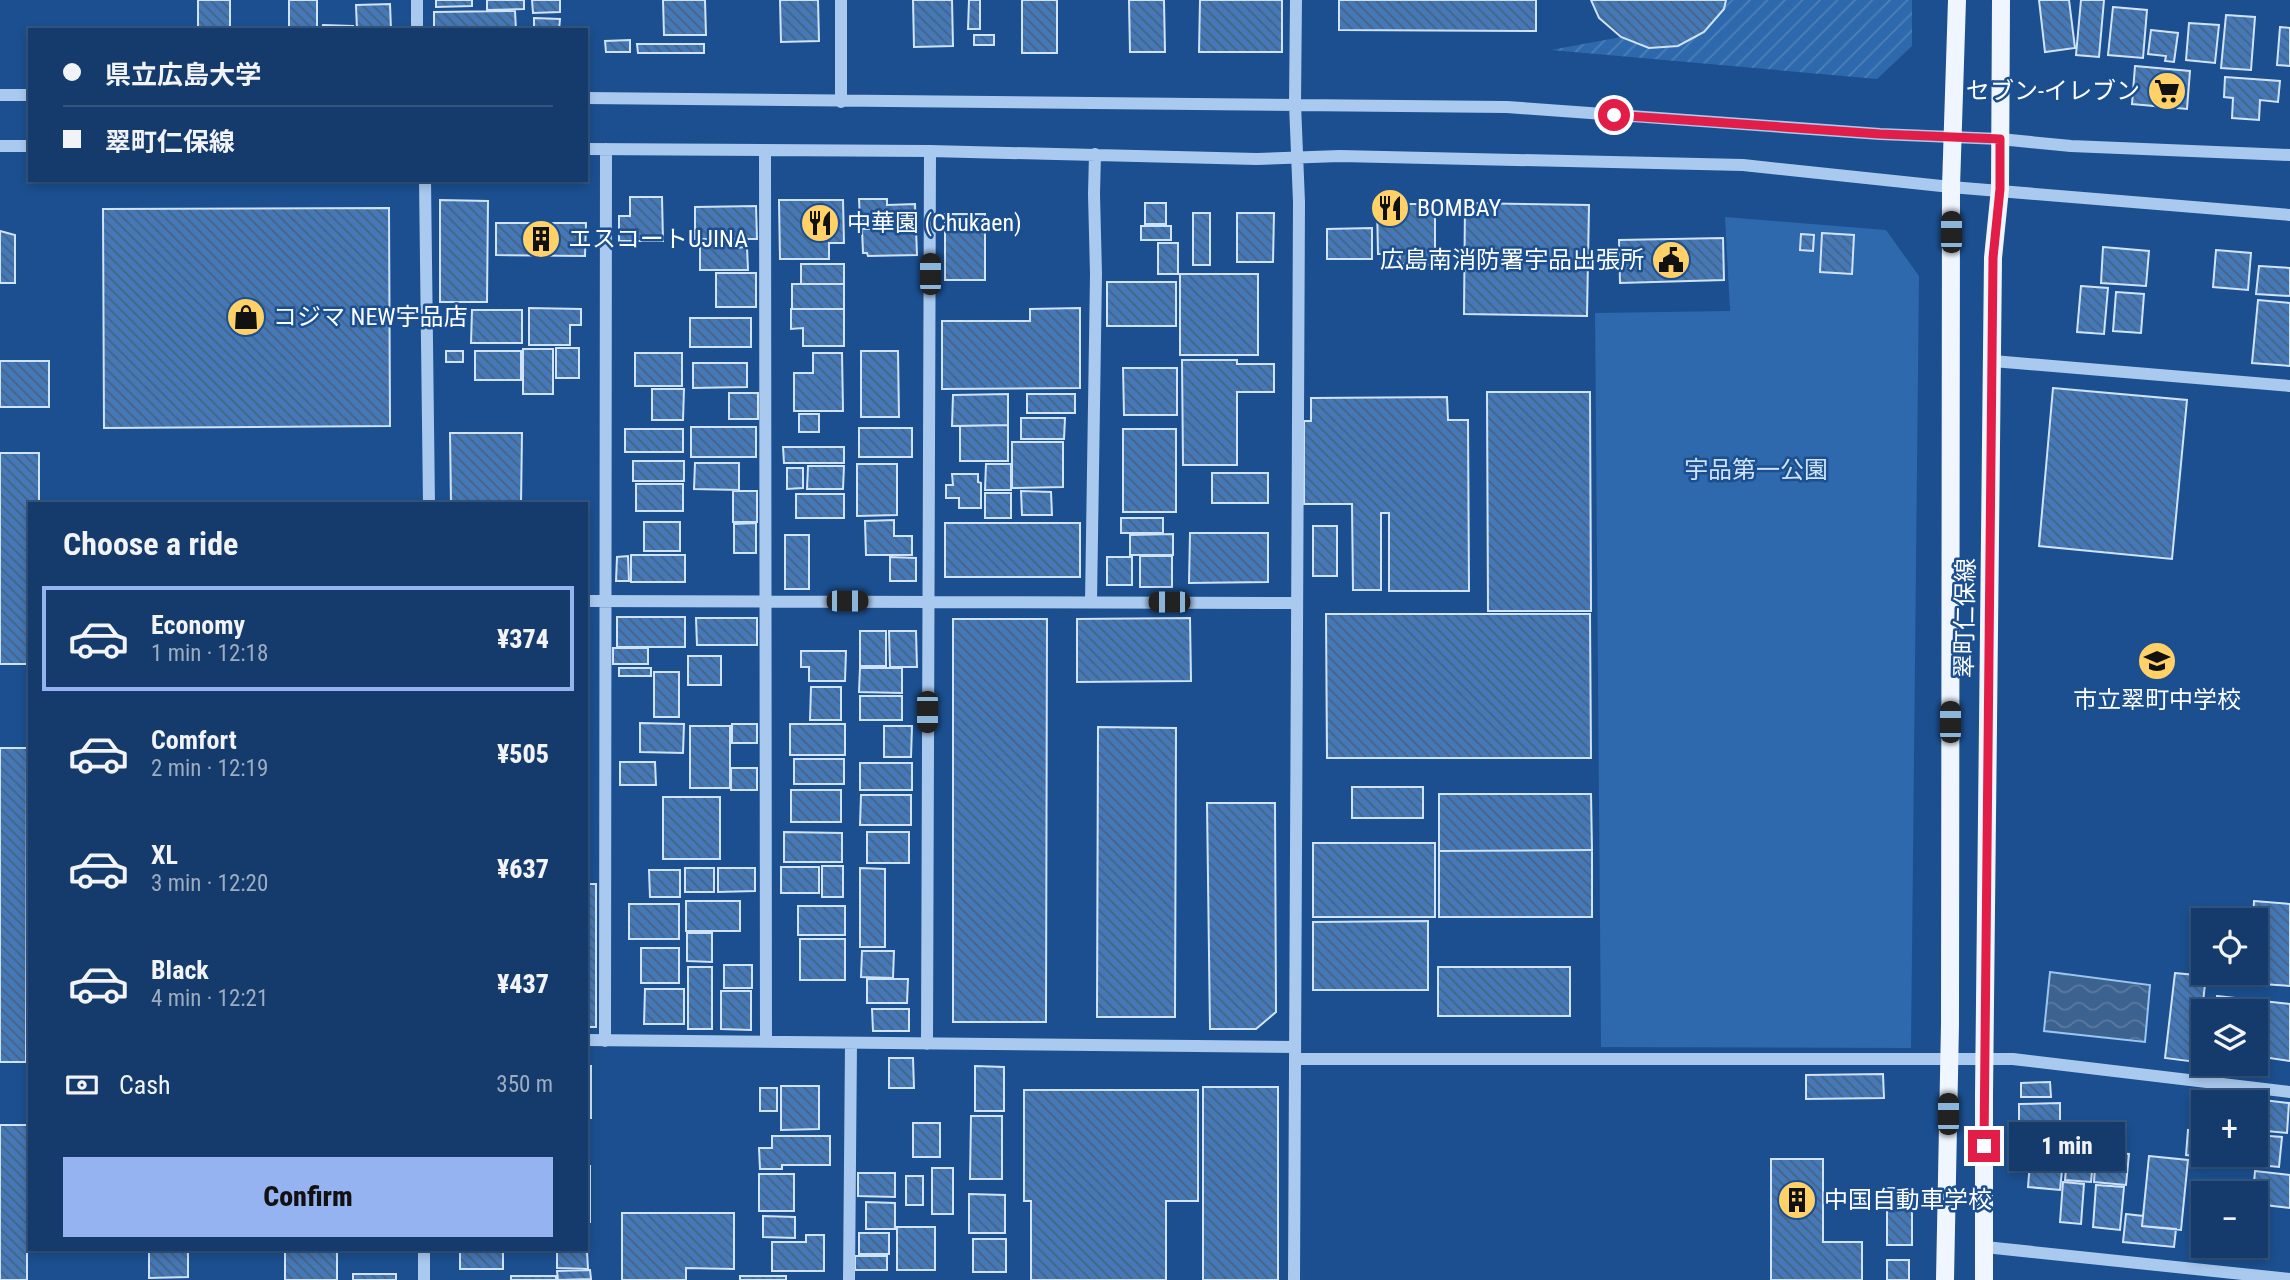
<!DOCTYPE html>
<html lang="en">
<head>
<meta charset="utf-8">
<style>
	:root { --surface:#143b6b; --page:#214673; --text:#f1f3f6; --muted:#9dadc1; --line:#33557e; --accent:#95b2f1 }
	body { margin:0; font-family:"Roboto Condensed","Noto Sans JP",sans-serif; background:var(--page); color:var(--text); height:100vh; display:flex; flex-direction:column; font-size:26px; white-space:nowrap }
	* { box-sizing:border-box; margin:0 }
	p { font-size:23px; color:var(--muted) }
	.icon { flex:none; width:38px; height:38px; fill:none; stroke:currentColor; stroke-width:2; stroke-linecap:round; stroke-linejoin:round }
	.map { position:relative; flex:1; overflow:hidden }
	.drawer { position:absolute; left:28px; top:502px; width:560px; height:749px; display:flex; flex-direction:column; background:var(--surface); border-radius:0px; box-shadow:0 4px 10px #0003,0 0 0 2px var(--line) }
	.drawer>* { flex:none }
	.hud { position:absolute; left:28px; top:28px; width:560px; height:154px; border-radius:0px; box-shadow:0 4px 10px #0003,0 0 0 2px var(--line); display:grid; align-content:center; height:154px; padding:0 35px; background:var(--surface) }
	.buttons { position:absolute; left:2191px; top:908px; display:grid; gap:14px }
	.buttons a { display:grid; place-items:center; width:77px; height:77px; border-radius:0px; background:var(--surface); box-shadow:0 4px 10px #0003,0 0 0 2px var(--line); font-size:35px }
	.end { position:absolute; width:32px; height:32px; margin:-16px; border:9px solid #e11d48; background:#fff; box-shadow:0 0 0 4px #fff }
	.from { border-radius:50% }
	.bubble { position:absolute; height:49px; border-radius:0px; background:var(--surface); box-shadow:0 4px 10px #0003,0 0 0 2px var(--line); font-size:23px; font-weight:800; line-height:49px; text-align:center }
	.car { position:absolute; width:21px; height:42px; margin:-21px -10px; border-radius:9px; box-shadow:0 0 5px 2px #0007; background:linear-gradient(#222 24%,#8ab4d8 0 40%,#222 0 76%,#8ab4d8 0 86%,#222 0) }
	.hud b { display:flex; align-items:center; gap:24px; height:66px; font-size:26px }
	.hud b+b { border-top:2px solid var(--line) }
	.hud i { width:18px; height:18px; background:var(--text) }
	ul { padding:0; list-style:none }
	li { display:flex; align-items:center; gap:21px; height:105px; margin:0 14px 10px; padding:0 21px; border:4px solid transparent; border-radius:0px }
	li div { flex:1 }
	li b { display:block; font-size:26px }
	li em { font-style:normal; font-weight:800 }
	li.selected { border-color:var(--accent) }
	li>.icon { width:63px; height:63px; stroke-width:1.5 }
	h2 { padding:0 35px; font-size:32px; line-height:84px }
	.pay { display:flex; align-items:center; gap:18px; height:77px; padding:0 35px; font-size:26px }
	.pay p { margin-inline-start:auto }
	.action { display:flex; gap:14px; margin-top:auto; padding:14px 35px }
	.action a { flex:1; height:80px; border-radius:0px; background:var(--accent); color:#111; font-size:28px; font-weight:800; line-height:80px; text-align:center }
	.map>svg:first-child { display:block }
	.park { fill:#2e69ad }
	.garden { fill:url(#garden-furrows) }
	.water { fill:url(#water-waves); stroke:#9cc4f0; stroke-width:2 }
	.building { fill:url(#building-back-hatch); stroke:#cfe3fa; stroke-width:2 }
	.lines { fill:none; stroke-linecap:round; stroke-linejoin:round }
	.minor { stroke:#a9c9ee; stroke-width:12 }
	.major { stroke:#f0f6ff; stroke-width:18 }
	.route { stroke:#e11d48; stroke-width:9 }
	.labels { text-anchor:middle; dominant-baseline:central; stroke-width:5; stroke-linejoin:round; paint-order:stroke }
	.poi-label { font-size:24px; fill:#fff; stroke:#1b4f8f; text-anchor:start }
	.park-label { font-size:24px; fill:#cfe3fa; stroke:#1b4f8f }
	.street-label { font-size:24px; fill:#fff; stroke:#1b4f8f }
</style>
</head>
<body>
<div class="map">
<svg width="2290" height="1280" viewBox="0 0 2290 1280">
	<defs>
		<pattern id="garden-furrows" width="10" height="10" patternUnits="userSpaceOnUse" patternTransform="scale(1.75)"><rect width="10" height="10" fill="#2e69ad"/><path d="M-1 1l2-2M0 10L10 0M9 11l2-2" fill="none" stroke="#4d80b9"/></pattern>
		<pattern id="water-waves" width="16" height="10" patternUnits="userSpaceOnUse" patternTransform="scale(1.75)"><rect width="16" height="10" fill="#3c6290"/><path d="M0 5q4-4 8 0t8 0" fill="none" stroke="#597aa1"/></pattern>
		<pattern id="building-back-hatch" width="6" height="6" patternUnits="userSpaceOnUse" patternTransform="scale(1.75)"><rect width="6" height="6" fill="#4478b7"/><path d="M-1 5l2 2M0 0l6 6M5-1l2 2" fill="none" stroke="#486282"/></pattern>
	</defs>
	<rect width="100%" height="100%" fill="#1b4f8f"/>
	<path class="park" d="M1725,217L1886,230L1919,276L1911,1048L1601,1047L1595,313L1730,311Z"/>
	<path class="garden" d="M1726,0H1912V46L1877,79L1551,50L1621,37L1649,48L1724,9Z"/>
	<path class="water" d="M2050,972L2150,985L2145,1042L2044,1031Z"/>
	<path class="building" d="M198,0H230V30H198Z
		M289,0H317V30H289Z
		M436,0H472V6L436,7Z
		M487,0H524V9L487,10Z
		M532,0H560V12L533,13Z
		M663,0H705L706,35H664Z
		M780,0H818L819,41L781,42Z
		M913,0H952L953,46L914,47Z
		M969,0H980V29H968Z
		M1022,0H1057V53H1022Z
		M1129,0H1164L1165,52H1130Z
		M1200,0H1282V52H1199Z
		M1339,0H1536V31L1339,30Z
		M1591,0H1726L1724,9L1704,32L1678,46L1649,48L1621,37L1599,18Z
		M2039,0H2069L2075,48L2045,52Z
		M2081,0H2104L2099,57L2076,55Z
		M390,4L391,30H357L356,5Z
		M2113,7L2147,10L2143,58L2108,55Z
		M515,11L516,30H434V12Z
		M2226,15L2255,17L2251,70L2221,68Z
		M534,18L560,19L559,30H534Z
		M2189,23L2219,25L2215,63L2186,60Z
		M323,25L353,26V30H322Z
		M2280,27L2290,28V66L2277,65Z
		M2151,30L2178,33L2174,62L2165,61L2166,56L2148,54Z
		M974,35H994V45H974Z
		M630,40V52H606L605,41Z
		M637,44H704V53H638Z
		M2135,66L2190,71L2187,109L2132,104Z
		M2225,77L2280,81L2278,102L2260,100L2259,120L2232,118L2233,98L2224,97Z
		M630,197H662L663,241H619V216H630Z
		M859,199H887V205L915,204L917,255L868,256L867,253H863L862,229L888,228V221H860Z
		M440,200L488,201L487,302H440Z
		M779,200H843L844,243H829V259H780Z
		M1145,203H1166V224H1145Z
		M1465,203L1589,205L1587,316L1464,314Z
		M1377,204H1435V265L1399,264L1400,254H1378Z
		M756,206L757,239H695V207Z
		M389,208L390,426L104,428L103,209Z
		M1193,213H1210V265H1193Z
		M1237,213H1274L1273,262H1237Z
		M945,214H985V280H945Z
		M496,223H586L585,256L496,255Z
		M1141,226H1171V240H1141Z
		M1372,228V259H1327V229Z
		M0,231L15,235V283H0Z
		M1822,233L1854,235L1852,274L1820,272Z
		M1801,234L1814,235L1813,251L1800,250Z
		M1723,238L1724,280L1620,283L1619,240Z
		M735,241V248L747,247L748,270H700V242Z
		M1158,243H1178V274H1158Z
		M2103,247L2149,251L2146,286L2101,283Z
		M2216,250L2251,253L2248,290L2213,287Z
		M801,264H844V284H801Z
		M2259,266L2290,268V296L2256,294Z
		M716,273H756V307H716Z
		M1180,274H1258V355H1180Z
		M1107,282H1176V326H1107Z
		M792,284H844V309H792Z
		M2081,286L2108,288L2104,334L2077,332Z
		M2116,292L2144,294L2141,333L2113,331Z
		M2258,300L2290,303V366L2252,363Z
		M529,308L581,309V325H570V345H529Z
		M1080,308V388L942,389V321H1030V309Z
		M791,309H844V346H803V328L791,329Z
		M472,310H522V343H471Z
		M690,318H751V347H690Z
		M556,348H579V378H556Z
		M523,349H553V394H523Z
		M446,351H463V362H446Z
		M475,351H521V380H475Z
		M861,351H898L899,417H861Z
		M635,353H682V386H635Z
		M813,353H842L843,411H794V373H813Z
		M1182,360H1237V364H1274V392H1237V465H1183Z
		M0,361H49V407H0Z
		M693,363H747V387L693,388Z
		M1123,368H1177V415H1124Z
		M2053,388L2187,400L2172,559L2039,546Z
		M652,389H684L683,420H652Z
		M1487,392H1590L1591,611H1488Z
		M729,393H758V419H729Z
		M1008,394V425L952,426L953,395Z
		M1027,394H1075V413H1027Z
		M1447,397L1448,420H1468L1469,591H1389V513H1381V590H1353L1352,504H1304V421H1311V398Z
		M799,414H819V432H799Z
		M1021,418H1065L1064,439H1021Z
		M1008,425V461H960V426Z
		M691,427H756V457H691Z
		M859,428H912V457H859Z
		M625,429H683V452H625Z
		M1123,429H1176V512H1123Z
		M450,433H522L521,504H451Z
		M1012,442H1063V487L1012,488Z
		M783,447H844V463H784Z
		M0,453H39V504H30V664H0Z
		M633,461H684V481H633Z
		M695,463H739V490L694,489Z
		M857,464H897V515L857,516Z
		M986,464H1011V490H985Z
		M808,466H844L843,489H807Z
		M787,468H803V488L787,489Z
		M1212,473H1268V503H1212Z
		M952,474H978V482L981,483V508H959V498H946V485H953Z
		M636,484H683V511H636Z
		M733,491H757V522H733Z
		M1021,491L1051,492L1052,515H1022Z
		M985,493H1011V518H985Z
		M796,494H844V518H796Z
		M1121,518H1163V533H1121Z
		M894,520V536H912V555H866L865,521Z
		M644,522H680V551H644Z
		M756,523V553H734V524Z
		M945,523H1080V577H945Z
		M1313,526H1337V576H1313Z
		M1190,533H1268V582L1189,583Z
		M1173,534V555H1130V535Z
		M785,535H809V589H785Z
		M631,555H685V582H631Z
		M628,556L629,581H616L617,557Z
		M1140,556H1172V587H1140Z
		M890,557L916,558V581H890Z
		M1107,557H1132V585H1107Z
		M1326,614H1590L1591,758H1327Z
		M617,617H685V647H617Z
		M696,618H757V645H697Z
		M1190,618L1191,681L1077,682V619Z
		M953,619H1047L1046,1022H953Z
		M860,631H886V666H860Z
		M889,631H916L917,667H890Z
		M613,648H648V664H613Z
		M801,651H846L845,681H809V667H801Z
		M688,656H721V685H688Z
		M619,668H651V676H619Z
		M860,668H902V693L859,692Z
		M654,672H679V717H654Z
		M811,687H841V720H810Z
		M860,696H902V720H860Z
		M640,723L684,724L683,753L640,752Z
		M732,724H757V743H732Z
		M790,724H845V755H790Z
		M690,726H730V788H690Z
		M884,726H912L911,757H884Z
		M1098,727L1176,728L1175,1017H1097Z
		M0,748H27L26,1062H0Z
		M794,759H844V784H794Z
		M620,762H655L656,785H620Z
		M860,763H912V790H860Z
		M731,768H757V790H731Z
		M1352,787H1423V818H1352Z
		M791,790H841V822H791Z
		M1439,794H1591L1592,850L1439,851Z
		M861,795H911V825H860Z
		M663,797H720V859H663Z
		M1207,803H1275L1276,1012L1256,1029H1210Z
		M784,832L842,833V862H784Z
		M867,832H909V863H867Z
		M1313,843H1435V917H1313Z
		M1592,850V917H1439V851Z
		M822,866H843V897H822Z
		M781,867H819V893H781Z
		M685,868H714V892H685Z
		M718,868H755V891L718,892Z
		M860,868L885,869V947H860Z
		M649,870H680V897H650Z
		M586,884H596V1027H586Z
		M686,901H740V931H686Z
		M2254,901L2290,904V986L2247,983L2248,973H2256V920H2253Z
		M629,904H679V939H629Z
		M798,906H845V935H798Z
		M1428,921V990H1313V922Z
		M687,933H712V962L687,961Z
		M800,939H845V980H800Z
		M641,948H679V983H641Z
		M862,951H894L893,978L861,977Z
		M724,965H752V988H724Z
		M688,967H712V1029H688Z
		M1438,967H1570V1016H1438Z
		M2175,973L2206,976L2196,1062L2165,1058Z
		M867,979H908L907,1003H867Z
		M645,989H684V1024H644Z
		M721,991H751V1030L721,1029Z
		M2217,996L2290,1004V1061L2256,1056V1012H2215Z
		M872,1009H909V1031H873Z
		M889,1058H913L914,1088H889Z
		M586,1066H591V1118H586Z
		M975,1066L1004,1067V1111H975Z
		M1883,1074L1884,1098L1806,1099V1075Z
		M2050,1082L2051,1097H2021V1083Z
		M781,1086H819V1129L781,1130Z
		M1203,1087H1278V1280H1203Z
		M760,1088H777V1111H760Z
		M1024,1090H1198V1201H1166V1280H1031V1201H1024Z
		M2255,1099L2289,1103L2287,1133L2256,1130Z
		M2060,1103V1138L2019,1139V1104Z
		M971,1116H1002V1179H970Z
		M913,1123H940V1157H913Z
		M0,1125H27V1280H0Z
		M2188,1130L2203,1132V1155H2223V1159L2186,1155Z
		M2256,1135L2282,1137L2279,1167L2247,1164L2248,1155H2256Z
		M772,1136H830V1165H782V1169H760L759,1148H772Z
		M2068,1148L2094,1150L2091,1182L2065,1180Z
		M2031,1149L2064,1151L2060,1190L2028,1187Z
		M2101,1152L2129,1154L2126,1185L2094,1182L2095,1167L2099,1168Z
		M2149,1156L2188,1160L2181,1230L2142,1226Z
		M1771,1159H1823V1242H1862V1280H1771Z
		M586,1166H590V1222H586Z
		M932,1168H953V1214H932Z
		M2255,1171L2290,1175V1208L2256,1204V1194H2253Z
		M858,1173H895V1197L858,1196Z
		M759,1174H794V1211H759Z
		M906,1176H923V1205H906Z
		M2063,1182L2084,1184L2081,1224L2060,1222Z
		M2096,1185L2124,1187L2120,1230L2093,1227Z
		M1887,1188H1912V1245H1887Z
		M969,1194L1005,1195V1233H969Z
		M866,1202L895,1203V1229H866Z
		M2197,1208H2203V1237L2195,1236Z
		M622,1213H734V1269L686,1268V1280H622Z
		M2126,1214L2143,1216L2142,1226L2176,1229L2174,1247L2123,1242Z
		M763,1216L795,1217V1238L763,1237Z
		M897,1227H935V1270H897Z
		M859,1233H889V1254H859Z
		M586,1234L588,1269L557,1268V1250H586Z
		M806,1235H824V1271H772V1242H806Z
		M973,1239H1006V1272H973Z
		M149,1250H188V1277L149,1278Z
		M285,1250H337V1280H285Z
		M460,1250H503V1269H460Z
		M855,1256H887V1270H855Z
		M1887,1260H1909V1280H1887Z
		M590,1270L591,1279L558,1280L557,1271Z
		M353,1274H396V1280H353Z
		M511,1276H556V1280H511Z
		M740,1276H786V1280H740Z"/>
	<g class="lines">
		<path class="minor" d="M417,0V30
			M841,0V102
			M0,95H30
			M586,98L1507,107L1880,134L2000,139L2071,146L2290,155
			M0,146H30
			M586,149L930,151L1257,159L1340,156L1743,165L1951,187L2290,215
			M765,151L766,1042
			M425,180L429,504
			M1993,361L2290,386
			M586,601L1297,603
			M1091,602L1096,274L1094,194L1095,154
			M586,1040L1295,1047
			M605,1041L606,149
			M927,1044L930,151
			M1296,1059H2013L2290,1092
			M1985,1247L2290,1279
			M424,1280V1250
			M849,1280L851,1043
			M1294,1280L1299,202L1295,104L1296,0"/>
		<path class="major" d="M1945,1280L1950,1024L1951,187L1957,0
			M1984,1280V1096L1993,258L2000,189L2001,0"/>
	</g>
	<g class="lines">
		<path class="route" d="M1614,115L1880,134L2000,139V189L1993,258L1984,1146"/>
	</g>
	<defs>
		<symbol id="supermarket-disc" viewBox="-11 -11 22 22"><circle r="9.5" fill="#ffd166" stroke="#1b4f8f"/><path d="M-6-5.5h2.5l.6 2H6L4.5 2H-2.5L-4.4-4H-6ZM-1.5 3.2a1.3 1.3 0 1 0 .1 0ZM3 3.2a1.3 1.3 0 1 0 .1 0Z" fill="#111"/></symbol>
		<symbol id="restaurant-disc" viewBox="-11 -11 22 22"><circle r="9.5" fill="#ffd166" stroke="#1b4f8f"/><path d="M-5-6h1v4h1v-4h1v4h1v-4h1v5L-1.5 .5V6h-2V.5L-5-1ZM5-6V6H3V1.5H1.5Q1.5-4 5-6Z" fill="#111"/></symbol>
		<symbol id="building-disc" viewBox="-11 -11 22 22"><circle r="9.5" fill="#ffd166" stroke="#1b4f8f"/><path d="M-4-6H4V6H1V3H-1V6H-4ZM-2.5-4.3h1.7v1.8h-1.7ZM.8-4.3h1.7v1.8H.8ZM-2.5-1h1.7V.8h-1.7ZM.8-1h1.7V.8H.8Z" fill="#111"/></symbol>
		<symbol id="civic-disc" viewBox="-11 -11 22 22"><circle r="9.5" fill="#ffd166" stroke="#1b4f8f"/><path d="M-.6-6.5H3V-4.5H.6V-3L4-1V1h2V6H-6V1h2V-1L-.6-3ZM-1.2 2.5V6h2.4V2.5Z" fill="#111"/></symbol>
		<symbol id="shop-disc" viewBox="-11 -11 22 22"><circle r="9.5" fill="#ffd166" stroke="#1b4f8f"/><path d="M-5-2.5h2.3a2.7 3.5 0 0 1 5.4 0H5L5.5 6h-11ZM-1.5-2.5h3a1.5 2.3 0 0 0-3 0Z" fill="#111"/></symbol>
		<symbol id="school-disc" viewBox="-11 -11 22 22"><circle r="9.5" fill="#ffd166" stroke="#1b4f8f"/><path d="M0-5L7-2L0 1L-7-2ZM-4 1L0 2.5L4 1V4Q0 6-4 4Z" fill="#111"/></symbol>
	</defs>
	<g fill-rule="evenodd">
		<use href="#supermarket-disc" x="2145" y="69" width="44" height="44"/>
		<use href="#restaurant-disc" x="1368" y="186" width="44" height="44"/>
		<use href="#restaurant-disc" x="798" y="201" width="44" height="44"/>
		<use href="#building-disc" x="519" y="217" width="44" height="44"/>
		<use href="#civic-disc" x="1649" y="238" width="44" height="44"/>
		<use href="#shop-disc" x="224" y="295" width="44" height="44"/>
		<use href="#school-disc" x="2135" y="639" width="44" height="44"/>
		<use href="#building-disc" x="1775" y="1178" width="44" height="44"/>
	</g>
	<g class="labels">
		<g class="poi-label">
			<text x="2140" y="91" text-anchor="end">セブン-イレブン</text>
			<text x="1417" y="208">BOMBAY</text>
			<text x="847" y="223">中華園 (Chukaen)</text>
			<text x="568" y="239">エスコートUJINA</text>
			<text x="1644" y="260" text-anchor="end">広島南消防署宇品出張所</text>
			<text x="273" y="317">コジマ NEW宇品店</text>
			<text x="2157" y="700" text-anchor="middle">市立翠町中学校</text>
			<text x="1824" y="1200">中国自動車学校</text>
		</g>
		<g class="park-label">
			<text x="1756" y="470">宇品第一公園</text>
		</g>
		<g class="street-label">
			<text transform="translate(1965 618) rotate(-89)">翠町仁保線</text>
		</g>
	</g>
</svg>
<div class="buttons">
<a><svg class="icon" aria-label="locate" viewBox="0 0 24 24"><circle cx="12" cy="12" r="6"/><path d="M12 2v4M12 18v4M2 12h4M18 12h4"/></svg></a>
<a><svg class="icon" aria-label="layers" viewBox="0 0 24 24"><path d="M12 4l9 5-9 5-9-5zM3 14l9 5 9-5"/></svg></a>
<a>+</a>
<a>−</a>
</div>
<i class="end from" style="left:1614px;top:115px"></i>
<i class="end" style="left:1984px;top:1146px"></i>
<div class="bubble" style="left:2009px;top:1122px;width:116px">1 min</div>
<i class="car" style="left:1951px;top:232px;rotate:0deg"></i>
<i class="car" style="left:930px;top:274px;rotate:0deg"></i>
<i class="car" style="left:847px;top:601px;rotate:90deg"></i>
<i class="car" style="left:1169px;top:602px;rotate:270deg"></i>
<i class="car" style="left:927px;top:712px;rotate:180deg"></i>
<i class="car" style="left:1950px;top:722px;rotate:0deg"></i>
<i class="car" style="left:1948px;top:1114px;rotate:0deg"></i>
<div class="hud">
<b><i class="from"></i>県立広島大学</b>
<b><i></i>翠町仁保線</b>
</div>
<section class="drawer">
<h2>Choose a ride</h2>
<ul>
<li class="selected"><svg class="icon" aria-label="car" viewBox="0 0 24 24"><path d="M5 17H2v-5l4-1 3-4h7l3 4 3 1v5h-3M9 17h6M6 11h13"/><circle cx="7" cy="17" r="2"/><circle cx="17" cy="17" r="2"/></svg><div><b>Economy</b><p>1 min · 12:18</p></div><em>¥374</em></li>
<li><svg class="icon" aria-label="car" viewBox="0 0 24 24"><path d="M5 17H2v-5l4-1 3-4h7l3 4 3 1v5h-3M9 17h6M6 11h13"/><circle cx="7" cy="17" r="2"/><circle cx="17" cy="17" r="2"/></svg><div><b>Comfort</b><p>2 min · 12:19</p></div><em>¥505</em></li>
<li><svg class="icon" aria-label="car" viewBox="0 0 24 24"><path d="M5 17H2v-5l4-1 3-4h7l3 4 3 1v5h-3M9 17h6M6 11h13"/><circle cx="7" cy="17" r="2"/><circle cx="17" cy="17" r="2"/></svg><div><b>XL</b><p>3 min · 12:20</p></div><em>¥637</em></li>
<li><svg class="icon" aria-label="car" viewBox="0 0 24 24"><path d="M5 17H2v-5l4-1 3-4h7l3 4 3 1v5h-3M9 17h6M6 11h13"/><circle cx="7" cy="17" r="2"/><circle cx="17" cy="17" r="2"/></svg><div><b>Black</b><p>4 min · 12:21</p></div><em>¥437</em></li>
</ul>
<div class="pay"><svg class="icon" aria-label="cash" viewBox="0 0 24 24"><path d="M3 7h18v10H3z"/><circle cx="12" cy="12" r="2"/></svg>Cash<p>350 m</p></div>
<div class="action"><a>Confirm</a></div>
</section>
</div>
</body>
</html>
